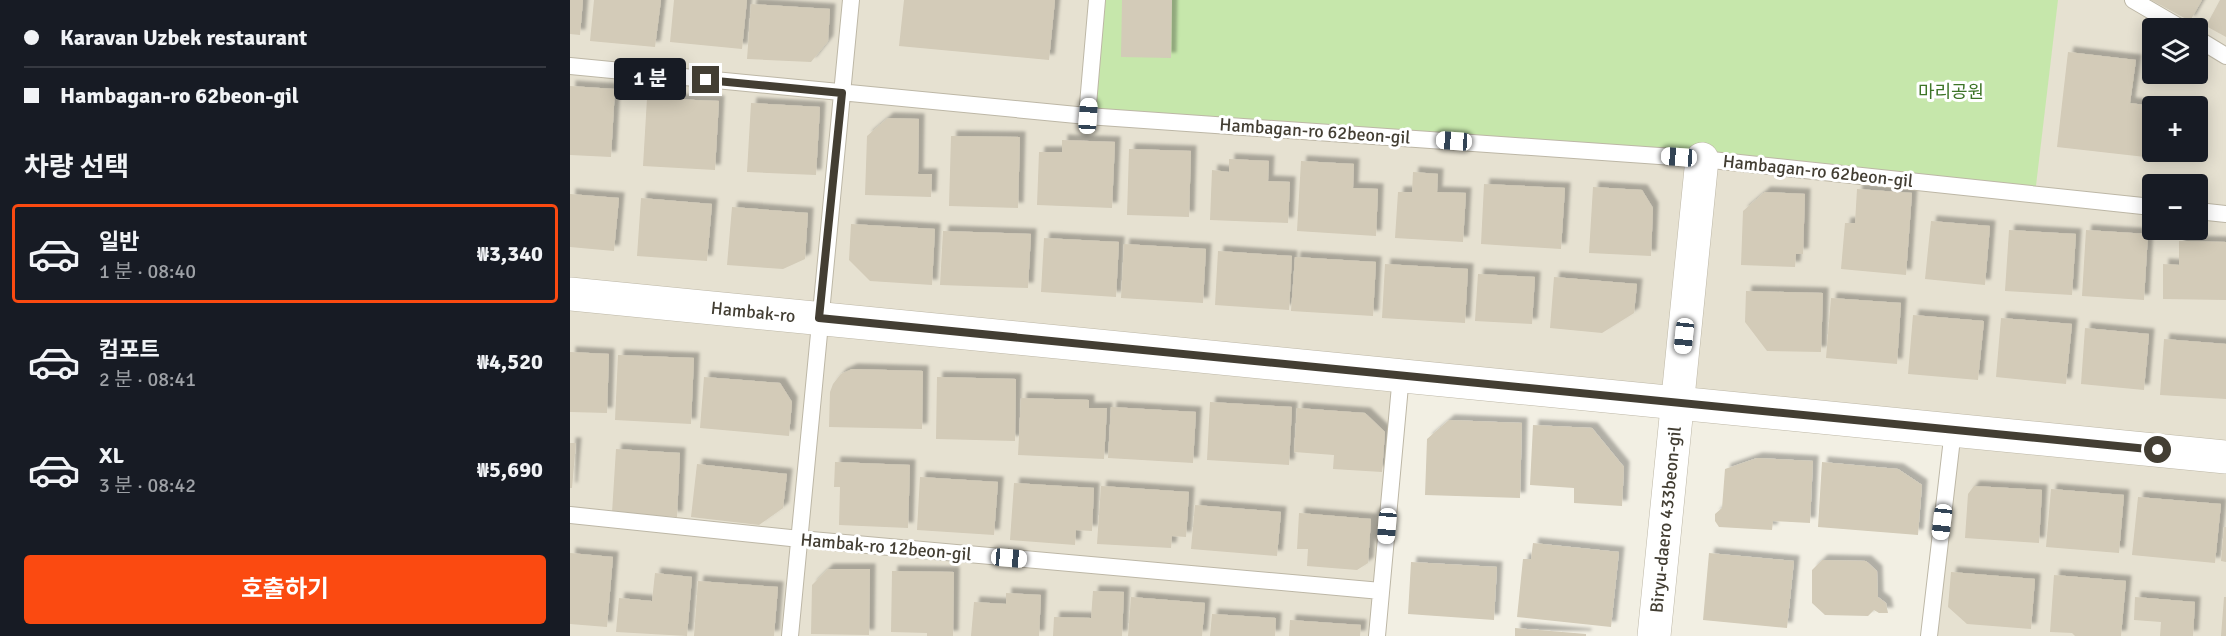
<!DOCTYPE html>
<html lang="ko">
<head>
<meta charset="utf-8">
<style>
	:root { --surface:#171b24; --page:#242831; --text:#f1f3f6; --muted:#9ea1a6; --line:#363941; --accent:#fb4a11 }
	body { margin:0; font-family:Signika,"Noto Sans KR",sans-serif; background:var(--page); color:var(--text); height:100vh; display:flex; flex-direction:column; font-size:22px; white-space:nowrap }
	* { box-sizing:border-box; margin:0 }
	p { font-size:20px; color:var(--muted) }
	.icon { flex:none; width:33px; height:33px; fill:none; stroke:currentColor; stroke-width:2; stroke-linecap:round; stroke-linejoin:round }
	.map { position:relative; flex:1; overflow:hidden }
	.side { display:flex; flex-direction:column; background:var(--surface); width:570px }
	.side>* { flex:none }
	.banner { display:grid; align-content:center; height:132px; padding:0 24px; background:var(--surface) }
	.fabs { position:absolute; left:1572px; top:18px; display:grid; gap:12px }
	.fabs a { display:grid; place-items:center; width:66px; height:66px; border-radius:6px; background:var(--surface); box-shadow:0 3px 15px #0003; font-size:30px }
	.end { position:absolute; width:27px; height:27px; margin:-14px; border:8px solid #433e33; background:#fff; box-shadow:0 0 0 3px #fff }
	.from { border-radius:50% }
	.bubble { position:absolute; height:42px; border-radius:6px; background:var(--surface); box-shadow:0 3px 15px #0003; font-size:20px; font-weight:700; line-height:42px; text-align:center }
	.car { position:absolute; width:18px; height:36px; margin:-18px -9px; border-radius:8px; box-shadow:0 0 4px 2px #0007; background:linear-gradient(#fff 24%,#345 0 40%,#fff 0 76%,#345 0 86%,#fff 0) }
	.banner b { display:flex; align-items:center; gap:21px; height:57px; font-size:22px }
	.banner b+b { border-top:2px solid var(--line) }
	.banner i { width:15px; height:15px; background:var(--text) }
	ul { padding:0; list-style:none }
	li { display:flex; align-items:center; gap:18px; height:99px; margin:0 12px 9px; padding:0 12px; border:3px solid transparent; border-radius:6px }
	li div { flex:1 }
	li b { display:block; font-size:22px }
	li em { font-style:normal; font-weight:700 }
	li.on { border-color:var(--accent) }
	li>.icon { width:54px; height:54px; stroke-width:1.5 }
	h2 { padding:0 24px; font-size:27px; line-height:72px }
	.cta { display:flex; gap:12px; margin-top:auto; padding:12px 24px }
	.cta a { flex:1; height:69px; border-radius:6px; background:var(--accent); color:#fff; font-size:24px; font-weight:700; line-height:69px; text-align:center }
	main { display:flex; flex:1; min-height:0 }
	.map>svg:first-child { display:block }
	.residential { fill:#e6e1d1; fill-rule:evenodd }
	.green { fill:#c6e7ab }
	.building { fill:#d3cbb8; filter:url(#shadow) }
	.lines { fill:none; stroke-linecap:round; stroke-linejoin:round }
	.lane-casing { stroke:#bdb7a6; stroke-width:18 }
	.street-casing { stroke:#bdb7a6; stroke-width:34 }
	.lane { stroke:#fff; stroke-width:16 }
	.street { stroke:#fff; stroke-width:33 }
	.route { stroke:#433e33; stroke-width:8 }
	.labels { text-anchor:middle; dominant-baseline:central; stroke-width:6; stroke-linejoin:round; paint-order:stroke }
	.park-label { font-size:18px; fill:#3d7427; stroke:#fff }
	.street-label { font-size:18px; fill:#433e33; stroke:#fff }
</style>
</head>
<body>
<main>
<section class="side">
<div class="banner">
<b><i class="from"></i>Karavan Uzbek restaurant</b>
<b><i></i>Hambagan-ro 62beon-gil</b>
</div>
<h2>차량 선택</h2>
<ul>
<li class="on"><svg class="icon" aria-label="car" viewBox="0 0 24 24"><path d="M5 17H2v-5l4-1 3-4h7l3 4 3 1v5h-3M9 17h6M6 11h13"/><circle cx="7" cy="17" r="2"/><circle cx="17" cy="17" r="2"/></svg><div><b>일반</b><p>1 분 · 08:40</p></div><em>₩3,340</em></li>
<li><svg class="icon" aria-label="car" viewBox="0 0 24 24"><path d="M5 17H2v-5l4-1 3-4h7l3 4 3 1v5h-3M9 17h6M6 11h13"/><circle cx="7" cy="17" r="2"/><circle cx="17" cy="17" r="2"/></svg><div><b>컴포트</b><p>2 분 · 08:41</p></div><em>₩4,520</em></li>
<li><svg class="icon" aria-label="car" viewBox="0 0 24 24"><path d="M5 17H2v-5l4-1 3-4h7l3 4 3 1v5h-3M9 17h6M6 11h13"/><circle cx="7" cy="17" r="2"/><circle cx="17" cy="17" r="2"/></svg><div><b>XL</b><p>3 분 · 08:42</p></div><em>₩5,690</em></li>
</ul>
<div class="cta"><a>호출하기</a></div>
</section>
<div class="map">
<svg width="1656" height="636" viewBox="0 0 1656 636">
	<defs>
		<filter id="shadow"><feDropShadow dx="5.5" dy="-5.5" stdDeviation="1.5" flood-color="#0004"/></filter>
	</defs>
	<rect width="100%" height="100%" fill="#f2efe3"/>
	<path class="residential" d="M0,0H1656V636H1360L1383,431L832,376L808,636H0ZM1582,28H1628V74H1582ZM1582,106H1628V152H1582ZM1582,184H1628V230H1582Z"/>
	<path class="green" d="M527,0H1488L1465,194L518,116Z"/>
	<path class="building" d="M0,0H13L10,35L0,34Z
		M24,0H91L85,47L20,41Z
		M104,0H177L172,49L100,42Z
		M334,0H485L479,60L329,46Z
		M552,0H602L601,58L551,57Z
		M1581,0H1632L1620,21Z
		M1650,0H1656V37L1636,26Z
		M181,4L260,9L258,41L241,62L177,59Z
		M1498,52L1566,60L1560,103L1582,106V152H1620L1619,162L1487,147Z
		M0,86L45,89L41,157L0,155Z
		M77,98L149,101L145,170L73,166Z
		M181,103L250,107L246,175L177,172Z
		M318,118L349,119L348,174H362L361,197L295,195L297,136Z
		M381,136L450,137L448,208L379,206Z
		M492,140L545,142L542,208L467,205L469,152H492Z
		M559,149L621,151L619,217L557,215Z
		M659,159L699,161L698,181L720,182L718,223L640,220L642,170L659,172Z
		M731,161L784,164L783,188L808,189L806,236L727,231Z
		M843,172L868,174L867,192L896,193L893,242L825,238L828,192H842Z
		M914,184L995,188L991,249L911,244Z
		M1023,187L1072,190L1083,208L1081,256L1019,253Z
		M1287,189L1342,193L1336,275L1271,269L1275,223H1285Z
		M1195,192L1235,194L1233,254H1226L1225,267L1171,265L1173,211Z
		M0,194L49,198L44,251L0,247Z
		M71,198L142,204L137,261L67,256Z
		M162,207L238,213L235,259L213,269L157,265Z
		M1361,221L1420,226L1415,285L1355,279Z
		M281,224L365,229L362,285L300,281L279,260Z
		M1439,230L1506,234L1502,295L1435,291Z
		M1516,230L1578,234L1574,300L1512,296Z
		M373,231L461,234L458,288L370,285Z
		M474,238L549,242L546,297L471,292Z
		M1609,241L1656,242V300L1593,299V264L1609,265Z
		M554,244L636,249L633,303L551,298Z
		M648,251L722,256L719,310L645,305Z
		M725,257L806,262L803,316L721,311Z
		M815,264L898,269L895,323L812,318Z
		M908,274L965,277L962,324L905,321Z
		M984,277L1067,284L1064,313L1032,333L980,328Z
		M1176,291L1253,293L1251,352L1197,351L1175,322Z
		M1261,298L1331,303L1327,364L1256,358Z
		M1343,315L1414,321L1408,380L1338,374Z
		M1431,318L1502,324L1496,384L1426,377Z
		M1515,328L1579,334L1574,390L1511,384Z
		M1594,339L1656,344V399L1590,395Z
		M0,352L39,354L37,413L0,412Z
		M48,355L124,358L121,424L45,420Z
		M282,369L353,371L352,429L259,427L260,392L263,384L271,374Z
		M134,377L210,383L222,402L219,436L130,428Z
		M367,377L446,379L445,441L366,439Z
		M451,398L519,400V408H537L534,459L448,455Z
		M640,402L722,407L719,465L637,460Z
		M541,407L626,412L623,463L538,458Z
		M727,408L795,413L815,432L812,472L763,469L764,455L724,452Z
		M879,420L952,423L950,498L855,495L857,439Z
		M963,425L1022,428L1054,467L1052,506L1004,503V488L960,485Z
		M0,443H6L2,488H0Z
		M46,449L110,453L107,517L42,513Z
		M1187,458L1243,461L1240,523L1203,521L1202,530L1149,527L1145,521V514L1152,508L1155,469Z
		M265,462L340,465L338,528L269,525L270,487H264Z
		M1252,462L1328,469L1352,485L1348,535L1248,527Z
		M127,464L217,474L213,508L189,525L121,517Z
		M350,477L428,482L424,535L347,530Z
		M444,483L524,488L522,531L506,530L505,545L440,540Z
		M531,486L619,492L616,537L602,536L601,548L527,544Z
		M1404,486L1472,490L1469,543L1395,538L1398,494Z
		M1481,489L1554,495L1549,553L1476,547Z
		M1568,497L1651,504L1645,563L1562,555Z
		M625,505L711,512L707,556L621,549Z
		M729,513L801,519L798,563L787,570L737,566L738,549H727Z
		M1654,527H1656V562L1651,561Z
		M963,543L1049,552L1041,627L947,617L953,559H961Z
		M0,553L43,557L37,627L0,624Z
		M1139,553L1224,561L1217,628L1133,620Z
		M1252,560L1296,561L1307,571L1308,597L1316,603L1318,613H1309L1304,610L1298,616L1255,615L1242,603V570Z
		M841,562L927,567L924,620L838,614Z
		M258,569H300L299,635L241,634L242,585Z
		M322,571L384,572L383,636H357V633L321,632Z
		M1381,572L1465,579L1461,629L1397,624L1378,607Z
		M85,573L122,577L117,636L46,632L49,598L82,601Z
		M1484,575L1556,581L1551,636H1505L1502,633L1480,632Z
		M128,581L208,587L204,636H124Z
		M523,591L554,592L552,636H483L484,617L521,618Z
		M436,593L471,595L469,636H401L404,602L436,604Z
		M561,597L635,603L632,636H558Z
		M1565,597L1625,602L1623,636H1590L1591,622L1564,620Z
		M1654,597H1656V636H1651Z
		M642,614L706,618L705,636H640Z
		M720,620L791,625L790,636H719Z
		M945,628L1016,634V636H945Z"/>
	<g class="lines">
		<defs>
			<path id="lane" d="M1563,0L1611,28
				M1628,39L1656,56
				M0,66L517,116L1132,159L1582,207
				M517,116L527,0
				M1628,211L1656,214
				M0,515L230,539L811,591
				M220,636L281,0
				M807,636L831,375
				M1359,636L1383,430"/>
			<g id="street">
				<path id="s1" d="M0,294L1656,457"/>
				<path id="s2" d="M1084,636L1132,159"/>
			</g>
		</defs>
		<use href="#lane" class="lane-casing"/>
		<use href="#street" class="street-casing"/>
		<use href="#lane" class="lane"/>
		<use href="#street" class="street"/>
	</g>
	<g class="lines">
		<path class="route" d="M136,80L272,93L249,318L1588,450"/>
	</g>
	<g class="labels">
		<g class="park-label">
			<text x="1381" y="92">마리공원</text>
		</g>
		<g class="street-label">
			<text transform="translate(745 131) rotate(4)">Hambagan-ro 62beon-gil</text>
			<text transform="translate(1248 171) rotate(6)">Hambagan-ro 62beon-gil</text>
			<text stroke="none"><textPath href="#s1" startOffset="184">Hambak-ro</textPath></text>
			<text stroke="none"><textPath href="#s2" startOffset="117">Biryu-daero 433beon-gil</textPath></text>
			<text transform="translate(316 547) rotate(5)">Hambak-ro 12beon-gil</text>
		</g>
	</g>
</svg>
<div class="fabs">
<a><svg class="icon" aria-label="layers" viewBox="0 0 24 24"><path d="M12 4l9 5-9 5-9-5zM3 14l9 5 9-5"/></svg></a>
<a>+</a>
<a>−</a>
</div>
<i class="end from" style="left:1588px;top:450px"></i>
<i class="end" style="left:136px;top:80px"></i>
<div class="bubble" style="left:44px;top:58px;width:72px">1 분</div>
<i class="car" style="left:518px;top:116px;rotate:4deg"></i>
<i class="car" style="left:884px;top:141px;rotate:274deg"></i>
<i class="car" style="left:1109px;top:157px;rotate:274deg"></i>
<i class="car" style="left:1114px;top:336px;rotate:186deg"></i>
<i class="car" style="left:1372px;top:522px;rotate:187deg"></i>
<i class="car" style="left:817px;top:526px;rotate:185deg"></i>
<i class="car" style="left:439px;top:558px;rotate:95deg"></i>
</div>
</main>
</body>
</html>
